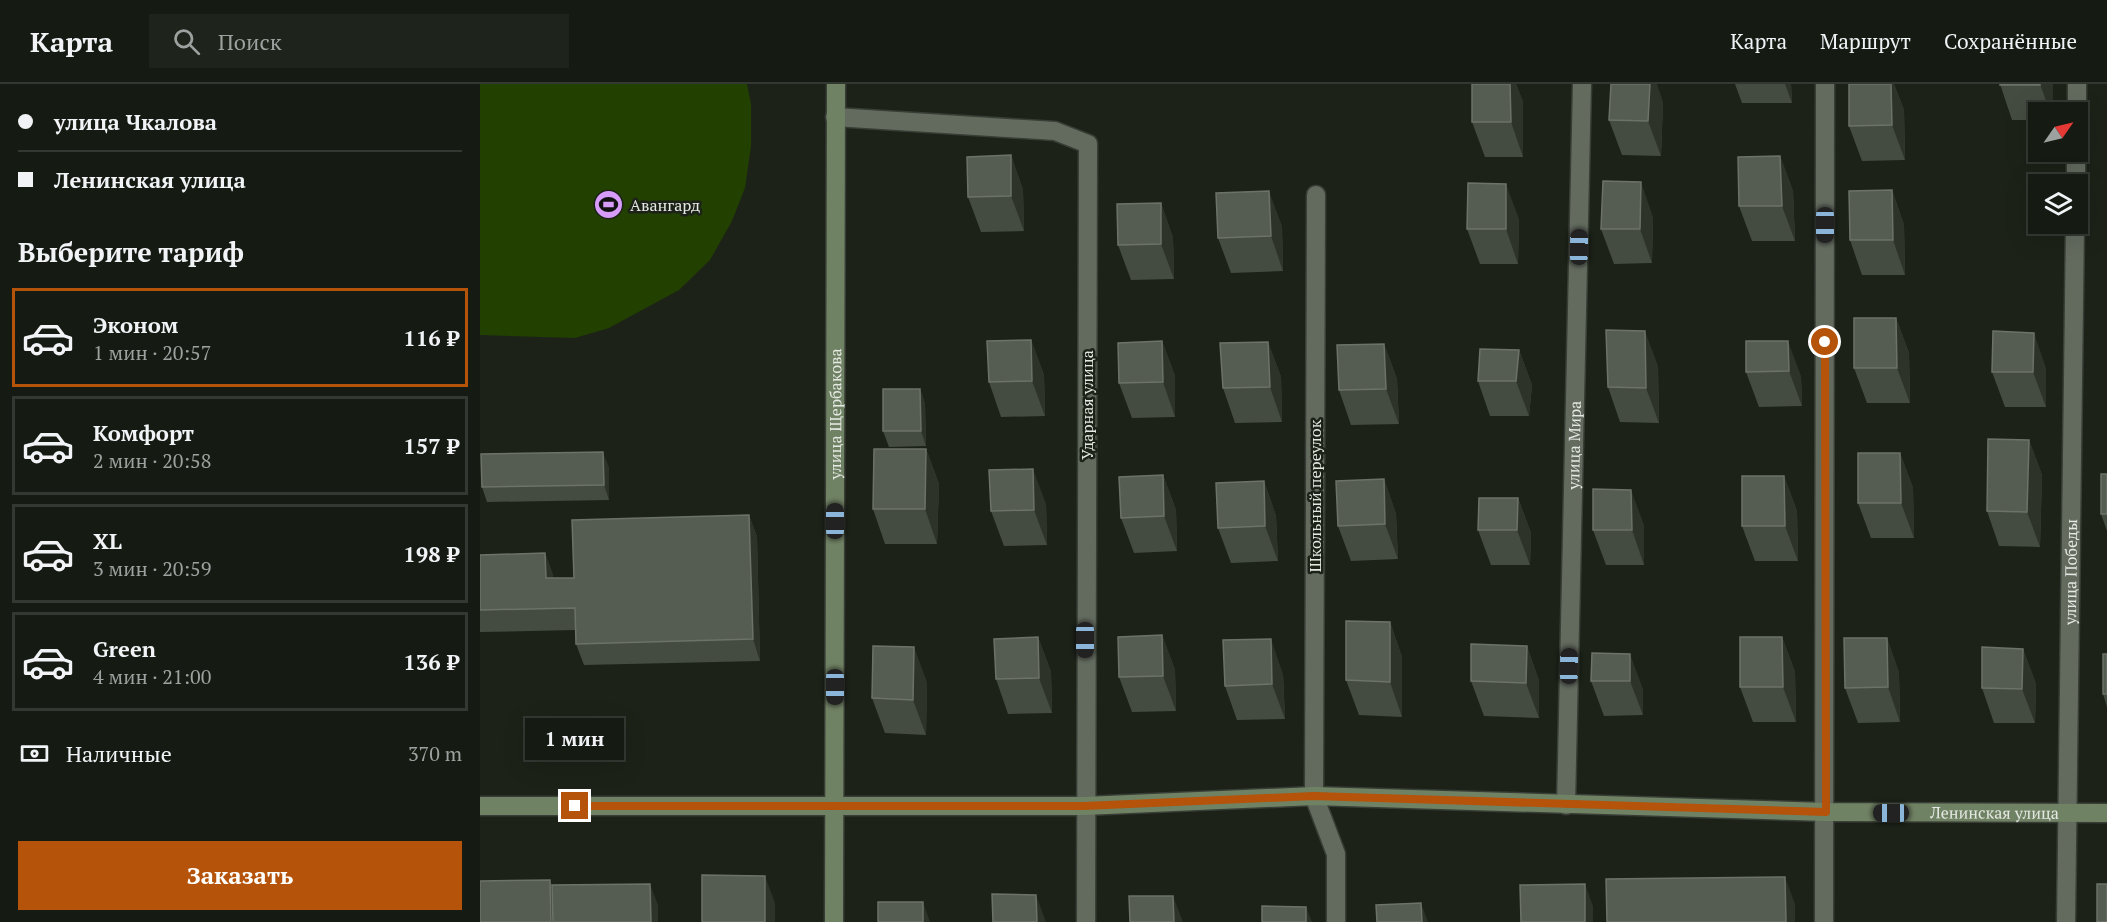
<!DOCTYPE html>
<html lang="ru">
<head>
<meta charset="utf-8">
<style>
	:root { --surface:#151a12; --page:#1e231b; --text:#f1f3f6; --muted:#9da19f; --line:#343832; --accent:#b45309 }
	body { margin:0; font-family:"PT Serif",serif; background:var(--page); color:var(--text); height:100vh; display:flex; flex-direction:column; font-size:22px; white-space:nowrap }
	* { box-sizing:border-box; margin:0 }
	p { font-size:20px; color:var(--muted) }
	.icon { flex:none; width:33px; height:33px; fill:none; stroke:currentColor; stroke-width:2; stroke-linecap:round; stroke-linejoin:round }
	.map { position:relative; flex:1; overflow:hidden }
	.details { display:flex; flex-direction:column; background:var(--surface); width:480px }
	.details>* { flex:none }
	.hud { display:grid; align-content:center; height:132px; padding:0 18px; background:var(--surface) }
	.needle { width:39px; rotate:56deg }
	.fabs { position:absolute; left:1548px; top:18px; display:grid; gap:12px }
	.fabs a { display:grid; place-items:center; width:60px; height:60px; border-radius:0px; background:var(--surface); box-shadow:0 6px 24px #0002,0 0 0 2px var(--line); font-size:30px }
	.end { position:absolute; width:27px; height:27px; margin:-14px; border:8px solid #b45309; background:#fff; box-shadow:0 0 0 3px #fff }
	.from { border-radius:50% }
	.bubble { position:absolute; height:42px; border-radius:0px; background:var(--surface); box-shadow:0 6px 24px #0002,0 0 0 2px var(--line); font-size:20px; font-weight:700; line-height:42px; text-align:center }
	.car { position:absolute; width:18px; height:36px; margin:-18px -9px; border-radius:8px; box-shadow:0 0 4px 2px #0007; background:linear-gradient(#222 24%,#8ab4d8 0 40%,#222 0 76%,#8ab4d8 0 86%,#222 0) }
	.hud b { display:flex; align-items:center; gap:21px; height:57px; font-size:22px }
	.hud b+b { border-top:2px solid var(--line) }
	.hud i { width:15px; height:15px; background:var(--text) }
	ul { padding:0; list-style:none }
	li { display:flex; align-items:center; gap:18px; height:99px; margin:0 12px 9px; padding:0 6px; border:3px solid var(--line); border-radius:0px }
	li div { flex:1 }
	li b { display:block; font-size:22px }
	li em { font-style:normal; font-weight:700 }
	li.on { border-color:var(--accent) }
	li>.icon { width:54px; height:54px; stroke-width:1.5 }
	h2 { padding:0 18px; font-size:27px; line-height:72px }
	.pay { display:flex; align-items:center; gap:15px; height:66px; padding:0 18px; font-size:22px }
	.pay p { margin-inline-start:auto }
	.button { display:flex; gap:12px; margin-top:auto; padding:12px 18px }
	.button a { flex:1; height:69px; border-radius:0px; background:var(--accent); color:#fff; font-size:24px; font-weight:700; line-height:69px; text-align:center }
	header { display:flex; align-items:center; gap:36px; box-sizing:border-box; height:84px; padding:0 30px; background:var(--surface); border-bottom:2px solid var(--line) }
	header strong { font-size:28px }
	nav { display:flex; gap:33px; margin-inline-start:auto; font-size:21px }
	.search { width:420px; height:54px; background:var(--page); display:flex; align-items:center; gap:15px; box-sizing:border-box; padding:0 21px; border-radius:0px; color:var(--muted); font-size:22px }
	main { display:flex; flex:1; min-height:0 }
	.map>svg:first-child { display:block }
	.green { fill:#224000 }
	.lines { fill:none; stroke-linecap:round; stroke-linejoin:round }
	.street-casing { stroke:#383d35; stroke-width:21 }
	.secondary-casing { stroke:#383d35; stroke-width:21 }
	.street { stroke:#636b5f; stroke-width:18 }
	.secondary { stroke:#708264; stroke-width:18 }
	.wall { fill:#444b40 }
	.shaded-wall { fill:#2d3329 }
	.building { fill:#555c52; stroke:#6c7268; stroke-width:1.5 }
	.route { stroke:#b45309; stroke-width:8 }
	.labels { text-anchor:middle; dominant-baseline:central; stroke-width:5; stroke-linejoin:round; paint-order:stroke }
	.poi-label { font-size:16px; fill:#e5e9e3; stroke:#1c2218; text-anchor:start }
	.street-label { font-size:16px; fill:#e5e9e3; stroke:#1c2218 }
</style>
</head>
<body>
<header>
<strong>Карта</strong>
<div class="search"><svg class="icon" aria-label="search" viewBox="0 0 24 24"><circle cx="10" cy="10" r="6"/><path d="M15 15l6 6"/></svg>Поиск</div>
<nav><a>Карта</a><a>Маршрут</a><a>Сохранённые</a></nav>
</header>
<main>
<section class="details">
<div class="hud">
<b><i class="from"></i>улица Чкалова</b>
<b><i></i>Ленинская улица</b>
</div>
<h2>Выберите тариф</h2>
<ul>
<li class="on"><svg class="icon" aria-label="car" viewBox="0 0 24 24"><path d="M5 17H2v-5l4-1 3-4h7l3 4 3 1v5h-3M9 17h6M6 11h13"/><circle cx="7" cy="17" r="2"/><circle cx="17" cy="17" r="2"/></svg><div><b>Эконом</b><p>1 мин · 20:57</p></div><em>116 ₽</em></li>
<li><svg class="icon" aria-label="car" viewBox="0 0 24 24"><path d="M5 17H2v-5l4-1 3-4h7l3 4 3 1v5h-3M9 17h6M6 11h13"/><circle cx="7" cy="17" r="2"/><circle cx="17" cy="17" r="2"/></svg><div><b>Комфорт</b><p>2 мин · 20:58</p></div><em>157 ₽</em></li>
<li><svg class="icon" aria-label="car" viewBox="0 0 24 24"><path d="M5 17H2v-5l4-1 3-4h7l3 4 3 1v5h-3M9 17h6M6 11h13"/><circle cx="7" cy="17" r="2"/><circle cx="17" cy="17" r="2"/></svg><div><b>XL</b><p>3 мин · 20:59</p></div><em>198 ₽</em></li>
<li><svg class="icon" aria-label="car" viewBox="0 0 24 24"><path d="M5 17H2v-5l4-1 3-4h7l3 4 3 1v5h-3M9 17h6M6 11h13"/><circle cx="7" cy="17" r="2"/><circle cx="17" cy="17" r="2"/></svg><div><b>Green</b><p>4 мин · 21:00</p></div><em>136 ₽</em></li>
</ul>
<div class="pay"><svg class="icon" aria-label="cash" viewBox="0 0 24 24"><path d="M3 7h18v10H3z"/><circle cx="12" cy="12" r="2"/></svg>Наличные<p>370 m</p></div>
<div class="button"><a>Заказать</a></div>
</section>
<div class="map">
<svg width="1627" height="838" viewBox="0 0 1627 838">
	<rect width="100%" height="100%" fill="#1c2218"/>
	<path class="green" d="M0,0H267L271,20V62L265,104L252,137L230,176L199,206L129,244L95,254L0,251Z"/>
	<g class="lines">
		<defs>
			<g id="street">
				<path d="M1597,28V0"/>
				<path d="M355,33L575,47L608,60L606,838"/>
				<path d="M1596,100V68"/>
				<path d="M836,111L834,712L856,770V838"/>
				<path id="s1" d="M1086,721L1102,0"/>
				<path d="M1344,838L1345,0"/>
				<path id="s2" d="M1586,838L1595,140"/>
			</g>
			<g id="secondary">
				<path id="s3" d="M0,722H604L834,712L1346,728L1627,729"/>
				<path id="s4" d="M354,838L356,0"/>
			</g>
		</defs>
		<use href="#street" class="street-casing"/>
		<use href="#secondary" class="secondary-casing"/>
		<use href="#street" class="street"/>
		<use href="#secondary" class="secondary"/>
	</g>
	<path class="wall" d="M992,0H1036L1043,18V73H1005L992,38Z
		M1255,0H1311L1312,19H1262Z
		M1369,0H1414L1424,26L1425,76L1382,77L1369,42Z
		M1520,0H1573V28H1558V36H1532Z
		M1183,18L1181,72L1142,71L1129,36Z
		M531,71L543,106L544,147L501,148L488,113Z
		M1300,72L1313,107L1315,157H1272L1259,122Z
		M1412,106L1424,141L1425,191H1382L1370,156Z
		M681,119L693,154L694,195L651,196L638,161Z
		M1173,133L1172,179L1134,180L1121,145Z
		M1039,135L1038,180H1000L987,145Z
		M802,142L803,187L751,189L738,154Z
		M1416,234L1429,269L1430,319H1387L1374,284Z
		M551,256L564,291L565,332L521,333L509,298Z
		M682,257L695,292V333L652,334L639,299Z
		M1266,257L1321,292L1322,322L1279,323L1266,288Z
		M788,258L801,293L802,338L755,339L743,304Z
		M904,260L917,295L919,340L871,341L859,306Z
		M1039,266L1052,301L1049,332H1010L998,297Z
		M1178,282L1179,339L1140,338L1128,303Z
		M1566,284V323H1525L1512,288Z
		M440,305L445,320L446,362L409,363L403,347Z
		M1549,356L1562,391L1560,463L1519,462L1507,427Z
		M446,365L459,400L457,460H405L393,425Z
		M1420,369L1433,404L1434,454H1391L1378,419Z
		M129,383V416L7,418L2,403Z
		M1627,390V447L1621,430Z
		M683,391L696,426L697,467L654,469L641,434Z
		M1304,392L1317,427L1318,477H1275L1262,442Z
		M904,395L916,430L918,475L871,477L858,442Z
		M784,397L796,432L798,477L751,479L738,444Z
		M1038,414L1051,449L1050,481H1011L998,446Z
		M566,420L567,461L524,462L511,427Z
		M269,431L277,453L280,577L104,581L96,560V546L0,548V471L65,469L73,491V494H94Z
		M1164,441V481H1126L1113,446Z
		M910,538L922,573V633L879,631L866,596Z
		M682,551L695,586L696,627L652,628L639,593Z
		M558,553L571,588L572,629L528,630L516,595Z
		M1302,553L1315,588L1316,638H1273L1260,603Z
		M1407,554L1419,589L1420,638L1378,639L1365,604Z
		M1047,562L1059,597V634L1004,632L991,597Z
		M1543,565L1556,600L1555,639H1514L1502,604Z
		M1112,569L1163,605V631L1124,632L1111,597Z
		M1627,570V623L1623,610Z
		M803,590L805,635L757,636L745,602Z
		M447,598L446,651L405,649L392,614Z"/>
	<path class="shaded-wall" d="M1030,0H1036L1043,18V73L1031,38Z
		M1170,0H1177L1183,18L1181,72L1168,37Z
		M1305,0H1311L1312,19Z
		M1411,0H1414L1424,26L1425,76L1412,41Z
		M1560,0H1573V28H1570Z
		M531,71L543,106L544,147L531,112Z
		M1300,72L1313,107L1315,157L1302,122Z
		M1161,98L1173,133L1172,179L1160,145Z
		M1026,100L1039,135L1038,180L1026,145Z
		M1412,106L1424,141L1425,191L1413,156Z
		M789,107L802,142L803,187L791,152Z
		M681,119L693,154L694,195L681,160Z
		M1416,234L1429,269L1430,319L1417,284Z
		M1165,247L1178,282L1179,339L1166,304Z
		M1554,249L1566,284V323L1553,288Z
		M551,256L564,291L565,332L552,297Z
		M682,257L695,292V333L683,298Z
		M1308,257L1321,292L1322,322L1309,287Z
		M788,258L801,293L802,338L790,303Z
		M904,260L917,295L919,340L906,305Z
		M1039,266L1052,301L1049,332L1036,297Z
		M440,305L445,320L446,362L441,347Z
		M1549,356L1562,391L1560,463L1547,428Z
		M446,365L459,400L457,460L445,425Z
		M123,368L129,383V416L124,401Z
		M1420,369L1433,404L1434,454L1421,419Z
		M553,385L566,420L567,461L554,426Z
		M683,391L696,426L697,467L684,432Z
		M1304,392L1317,427L1318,477L1305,442Z
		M904,395L916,430L918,475L905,440Z
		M784,397L796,432L798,477L785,442Z
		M1151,406L1164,441V481L1152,446Z
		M1038,414L1051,449L1050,481L1037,446Z
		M269,431L277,453L280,577L273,555Z
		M65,469L73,491L74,516L66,494Z
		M910,538L922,573V633L910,598Z
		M682,551L695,586L696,627L683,592Z
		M558,553L571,588L572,629L559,594Z
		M1302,553L1315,588L1316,638L1303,603Z
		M1407,554L1419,589L1420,638L1408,603Z
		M791,555L803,590L805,635L792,600Z
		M1047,562L1059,597V634L1046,599Z
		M434,563L447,598L446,651L433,616Z
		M1543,565L1556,600L1555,639L1542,605Z
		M1150,570L1163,605V631L1150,597Z
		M285,792L295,819V838H285Z
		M1305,793L1315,820V838H1306Z
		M70,796L80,823L81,838H71Z
		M170,800L178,821V838H171Z
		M1105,800L1113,822V838H1105Z
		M556,811L566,838H557Z
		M693,812L703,838H694Z
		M443,818L450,838H443Z
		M941,819L948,838H942Z
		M826,823L832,838H826Z"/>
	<path class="building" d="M992,0H1030L1031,38H992Z
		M1131,0H1170L1168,37L1129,36Z
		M1369,0H1411L1412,41L1369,42Z
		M1520,0H1560V1H1520Z
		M531,71V112L488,113L487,73Z
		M1300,72L1302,122H1259L1258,73Z
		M1123,97L1161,98L1160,145H1121Z
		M988,99L1026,100V145H987Z
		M1412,106L1413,156H1370L1369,107Z
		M789,107L791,152L738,154L736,109Z
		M681,119V160L638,161L637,120Z
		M1374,234H1416L1417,284H1374Z
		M1126,246L1165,247L1166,304L1128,303Z
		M1513,247L1554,249L1553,288H1512Z
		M551,256L552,297L509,298L507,257Z
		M682,257L683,298L639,299L638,259Z
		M1266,257H1308L1309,287L1266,288Z
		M788,258L790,303L743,304L740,259Z
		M904,260L906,305L859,306L857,261Z
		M1000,265L1039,266L1036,297H998Z
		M403,305H440L441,347H403Z
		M1508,355L1549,356L1547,428L1507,427Z
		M394,365H446L445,425H393Z
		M123,368L124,401L2,403L1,370Z
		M1378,369H1420L1421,419H1378Z
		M553,385L554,426L511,427L509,386Z
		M1621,390H1627V430H1621Z
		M683,391L684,432L641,434L639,393Z
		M1262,392H1304L1305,442H1262Z
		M904,395L905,440L858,442L856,397Z
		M784,397L785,442L738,444L736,399Z
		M1113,405L1151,406L1152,446H1113Z
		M999,414H1038L1037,446H998Z
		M269,431L273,555L96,560L95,524L0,526V471L65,469L66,494H94L92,436Z
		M866,537L910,538V598L866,596Z
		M682,551L683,592L639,593L638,553Z
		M558,553L559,594L516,595L514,555Z
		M1260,553H1302L1303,603H1260Z
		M1364,554H1407L1408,603L1365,604Z
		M791,555L792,600L745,602L743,556Z
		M991,560L1047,562L1046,599L991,597Z
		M393,562L434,563L433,616L392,614Z
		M1502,563L1543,565L1542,605L1502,604Z
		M1112,569L1150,570V597H1111Z
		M1623,570H1627V610H1623Z
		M222,791L285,792V838H222Z
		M1305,793L1306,838H1127L1126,795Z
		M70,796L71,838H0V797Z
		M170,800L171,838H73L72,801Z
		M1105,800V838H1041L1040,801Z
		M1617,800H1627V838H1617Z
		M512,810L556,811L557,838H513Z
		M649,812H693L694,838H650Z
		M398,818H443V838H398Z
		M941,819L942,838H897L896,821Z
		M782,822L826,823V838H782Z"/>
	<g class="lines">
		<path class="route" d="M95,722H604L834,712L1346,728L1345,258"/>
	</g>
	<defs>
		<symbol id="stadium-disc" viewBox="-11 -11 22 22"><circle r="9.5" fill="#d79bf9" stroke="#1c2218"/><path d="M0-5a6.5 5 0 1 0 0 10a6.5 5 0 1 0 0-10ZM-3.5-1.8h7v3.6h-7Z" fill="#111"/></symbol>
	</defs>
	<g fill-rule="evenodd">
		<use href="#stadium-disc" x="112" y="104" width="33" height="33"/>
	</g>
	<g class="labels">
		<g class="poi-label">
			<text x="150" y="121">Авангард</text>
		</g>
		<g class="street-label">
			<text transform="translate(607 321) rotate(-90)">Ударная улица</text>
			<text stroke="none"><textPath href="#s4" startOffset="508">улица Щербакова</textPath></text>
			<text stroke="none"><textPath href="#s1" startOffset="360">улица Мира</textPath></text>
			<text transform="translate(835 412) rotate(-90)">Школьный переулок</text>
			<text stroke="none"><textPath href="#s2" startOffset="350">улица Победы</textPath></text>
			<text stroke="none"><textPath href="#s3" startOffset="1515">Ленинская улица</textPath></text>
		</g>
	</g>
</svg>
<div class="fabs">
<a><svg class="needle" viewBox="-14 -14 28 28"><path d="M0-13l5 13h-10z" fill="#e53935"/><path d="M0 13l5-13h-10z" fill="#9da19f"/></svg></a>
<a><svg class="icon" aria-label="layers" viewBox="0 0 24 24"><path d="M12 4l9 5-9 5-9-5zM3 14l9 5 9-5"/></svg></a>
</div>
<i class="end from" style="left:1345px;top:258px"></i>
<i class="end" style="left:95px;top:722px"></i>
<div class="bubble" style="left:45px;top:634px;width:99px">1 мин</div>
<i class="car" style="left:1345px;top:141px;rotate:180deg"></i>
<i class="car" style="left:1099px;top:163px;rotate:1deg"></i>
<i class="car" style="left:355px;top:437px;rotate:0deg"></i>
<i class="car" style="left:605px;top:556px;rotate:180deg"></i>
<i class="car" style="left:1089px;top:582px;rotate:1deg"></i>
<i class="car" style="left:355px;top:603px;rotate:180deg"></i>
<i class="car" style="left:1411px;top:729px;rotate:270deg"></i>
</div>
</main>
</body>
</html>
